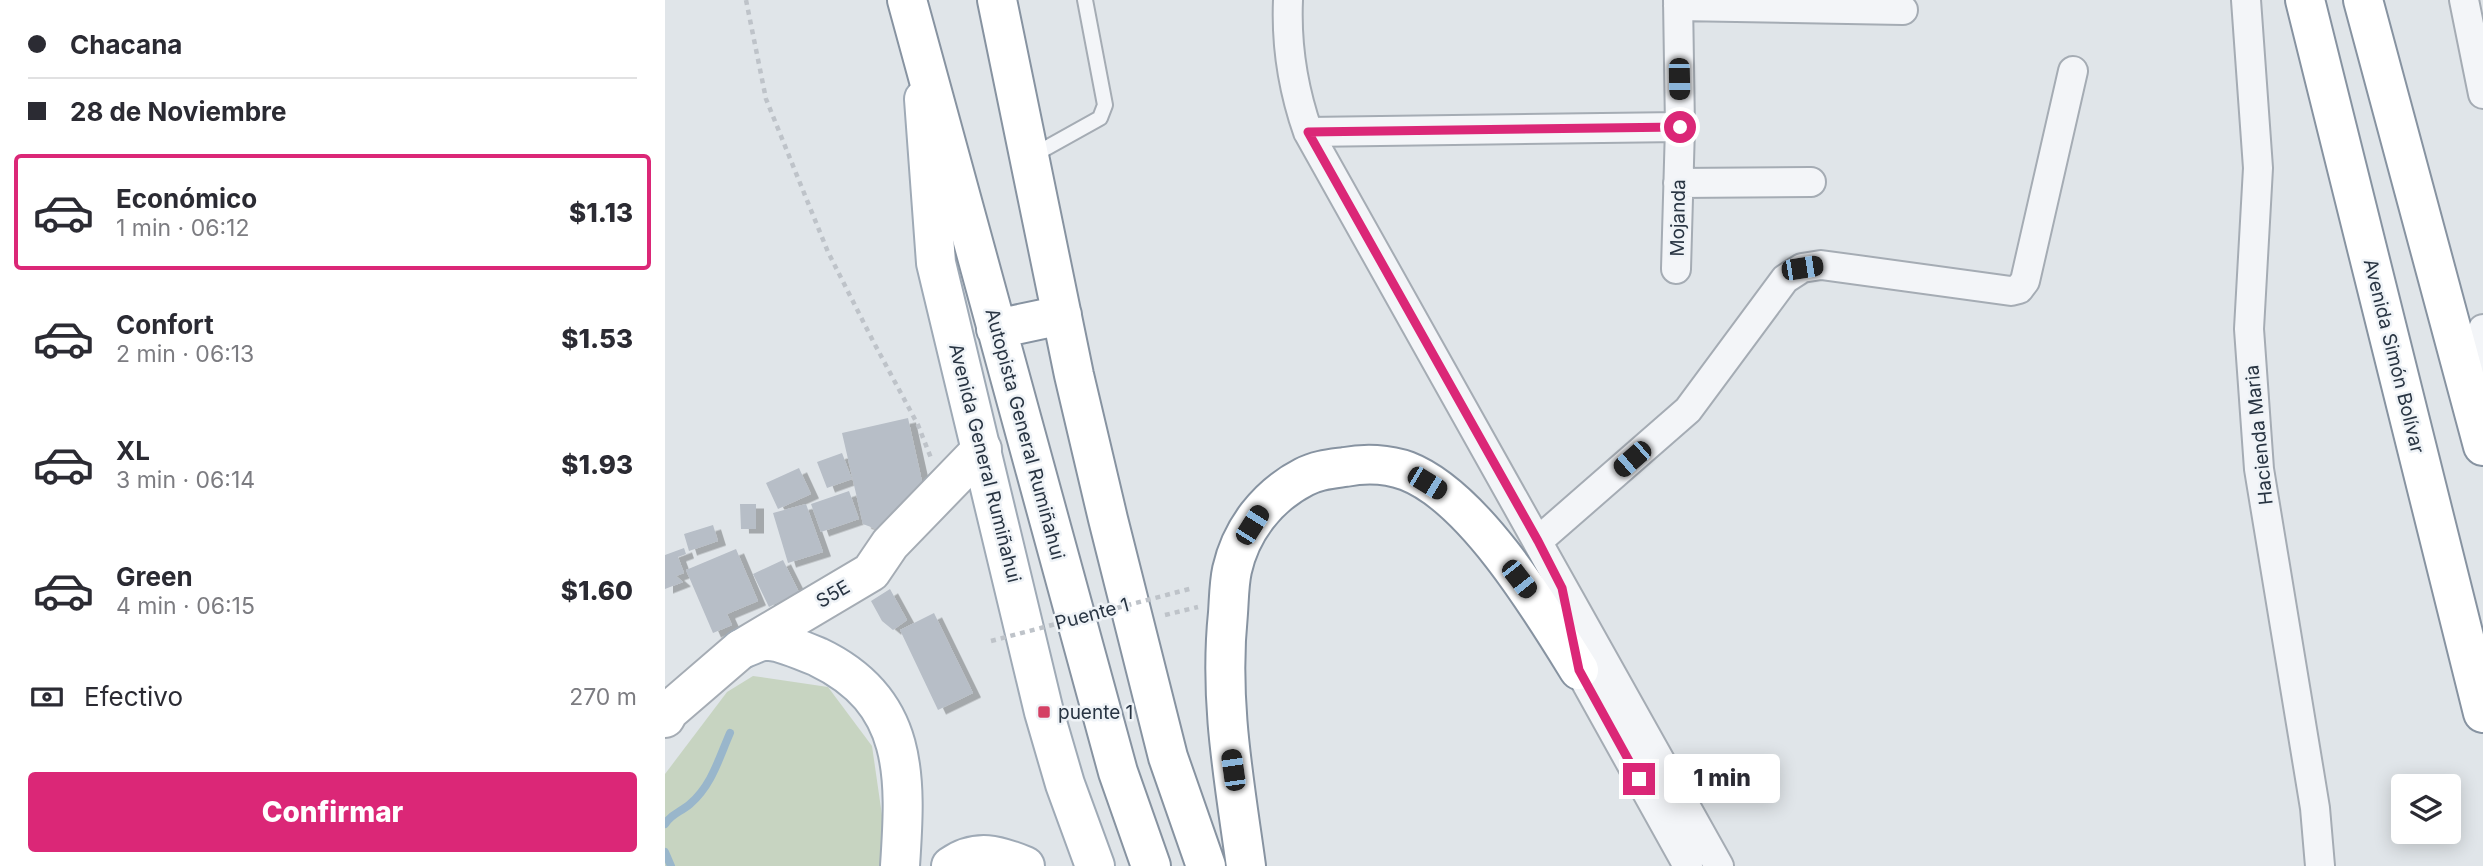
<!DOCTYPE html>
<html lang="es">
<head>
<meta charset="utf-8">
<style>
	:root { --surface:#fff; --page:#f2f2f3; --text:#2b2b33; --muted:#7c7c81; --line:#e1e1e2; --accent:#db2777 }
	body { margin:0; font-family:Inter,sans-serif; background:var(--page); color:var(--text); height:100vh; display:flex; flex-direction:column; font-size:26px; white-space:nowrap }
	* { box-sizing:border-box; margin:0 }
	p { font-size:23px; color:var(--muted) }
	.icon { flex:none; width:38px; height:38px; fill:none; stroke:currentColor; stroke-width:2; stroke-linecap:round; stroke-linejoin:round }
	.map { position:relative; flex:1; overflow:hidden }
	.details { display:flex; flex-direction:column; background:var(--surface); width:665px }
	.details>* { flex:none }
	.banner { display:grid; align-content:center; height:154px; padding:0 28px; background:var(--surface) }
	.fabs { position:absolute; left:1726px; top:774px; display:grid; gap:14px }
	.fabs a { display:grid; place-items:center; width:70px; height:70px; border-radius:7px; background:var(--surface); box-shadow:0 4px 18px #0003; font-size:35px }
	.end { position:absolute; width:32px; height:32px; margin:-16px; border:9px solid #db2777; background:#fff; box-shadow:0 0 0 4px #fff }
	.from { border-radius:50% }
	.bubble { position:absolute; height:49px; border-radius:7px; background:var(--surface); box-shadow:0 4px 18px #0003; font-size:23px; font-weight:800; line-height:49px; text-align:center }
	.car { position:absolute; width:21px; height:42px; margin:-21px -10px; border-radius:9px; box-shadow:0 0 5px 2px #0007; background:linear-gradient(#222 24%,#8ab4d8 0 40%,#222 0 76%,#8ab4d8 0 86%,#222 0) }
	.banner b { display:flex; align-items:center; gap:24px; height:66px; font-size:26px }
	.banner b+b { border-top:2px solid var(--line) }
	.banner i { width:18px; height:18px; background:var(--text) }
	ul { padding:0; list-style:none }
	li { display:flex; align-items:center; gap:21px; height:116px; margin:0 14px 10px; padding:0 14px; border:4px solid transparent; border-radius:7px }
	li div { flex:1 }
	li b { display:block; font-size:26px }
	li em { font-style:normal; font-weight:800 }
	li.on { border-color:var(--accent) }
	li>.icon { width:63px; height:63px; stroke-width:1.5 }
	.pay { display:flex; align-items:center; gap:18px; height:77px; padding:0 28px; font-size:26px }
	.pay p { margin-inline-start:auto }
	.primary-button { display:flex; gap:14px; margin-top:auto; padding:14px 28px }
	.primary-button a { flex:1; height:80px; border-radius:7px; background:var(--accent); color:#fff; font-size:28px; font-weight:800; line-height:80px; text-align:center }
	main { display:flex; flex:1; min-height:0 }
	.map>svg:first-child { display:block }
	.green { fill:#c7d4c1 }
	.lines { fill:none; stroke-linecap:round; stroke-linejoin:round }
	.stream { stroke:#99b6cb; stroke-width:8 }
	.building { fill:#b7bec7; filter:url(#shadow) }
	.lane-casing { stroke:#a5acb4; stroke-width:18 }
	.street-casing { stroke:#a5acb4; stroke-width:32 }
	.secondary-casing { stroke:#a5acb4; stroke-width:42 }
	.primary-casing { stroke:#9faab6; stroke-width:42 }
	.highway-casing { stroke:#8793a1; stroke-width:42 }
	.path { stroke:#bec3c9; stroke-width:4.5; stroke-dasharray:5 5; stroke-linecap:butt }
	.lane { stroke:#f3f5f8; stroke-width:14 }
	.street { stroke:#f3f5f8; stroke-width:28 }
	.secondary { stroke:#fff; stroke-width:38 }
	.primary { stroke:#fff; stroke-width:38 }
	.highway { stroke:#fff; stroke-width:38 }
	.path-bridge { stroke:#bec3c9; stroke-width:4.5; stroke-dasharray:5 5; stroke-linecap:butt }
	.route { stroke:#db2777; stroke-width:9 }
	.poi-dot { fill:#d44064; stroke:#eff3f7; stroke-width:2.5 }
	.labels { text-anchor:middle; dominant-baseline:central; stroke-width:5; stroke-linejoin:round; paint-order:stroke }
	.street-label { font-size:19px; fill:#283442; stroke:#eff3f7 }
	.poi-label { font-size:19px; fill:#283442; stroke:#eff3f7; text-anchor:start }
</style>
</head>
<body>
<main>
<section class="details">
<div class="banner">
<b><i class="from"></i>Chacana</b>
<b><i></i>28 de Noviembre</b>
</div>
<ul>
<li class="on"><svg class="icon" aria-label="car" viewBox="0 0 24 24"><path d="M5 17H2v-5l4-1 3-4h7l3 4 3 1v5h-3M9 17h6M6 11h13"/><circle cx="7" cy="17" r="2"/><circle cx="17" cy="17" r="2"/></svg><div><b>Económico</b><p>1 min · 06:12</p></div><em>$1.13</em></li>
<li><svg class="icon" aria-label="car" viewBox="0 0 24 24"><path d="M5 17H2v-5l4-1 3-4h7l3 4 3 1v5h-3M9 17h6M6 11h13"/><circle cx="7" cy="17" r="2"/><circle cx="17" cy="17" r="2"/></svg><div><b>Confort</b><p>2 min · 06:13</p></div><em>$1.53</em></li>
<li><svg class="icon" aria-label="car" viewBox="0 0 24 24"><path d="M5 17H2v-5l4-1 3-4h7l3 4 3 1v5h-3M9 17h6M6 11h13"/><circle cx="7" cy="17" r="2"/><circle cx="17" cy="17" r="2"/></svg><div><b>XL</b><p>3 min · 06:14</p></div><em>$1.93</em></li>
<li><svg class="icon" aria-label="car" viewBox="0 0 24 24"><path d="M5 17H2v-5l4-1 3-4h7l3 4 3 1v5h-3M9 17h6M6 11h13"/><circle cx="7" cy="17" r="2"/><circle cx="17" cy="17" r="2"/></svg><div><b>Green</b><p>4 min · 06:15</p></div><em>$1.60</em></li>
</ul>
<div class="pay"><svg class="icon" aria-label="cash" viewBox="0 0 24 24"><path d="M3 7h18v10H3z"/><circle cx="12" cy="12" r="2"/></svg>Efectivo<p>270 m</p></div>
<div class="primary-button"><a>Confirmar</a></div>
</section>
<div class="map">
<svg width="1818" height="866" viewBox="0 0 1818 866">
	<defs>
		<filter id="shadow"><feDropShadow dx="8" dy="4.5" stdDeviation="0" flood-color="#0004"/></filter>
	</defs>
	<rect width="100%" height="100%" fill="#e0e5e9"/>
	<path class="green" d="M88,676L163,687L207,746L220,836L218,866H0V774L62,692Z"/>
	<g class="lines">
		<path class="stream" d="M0,824C7,813 16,812 25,804C47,785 54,758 65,733
			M0,852L6,866"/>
	</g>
	<path class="building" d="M243,418L257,481L211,529L198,524L177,433Z
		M177,453L187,479L162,488L152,462Z
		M134,468L146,494L113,509L101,483Z
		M184,491L194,519L156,532L146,504Z
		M75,504H91V529H76Z
		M141,504L158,552L123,563L108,513Z
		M48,525L53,541L24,551L19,534Z
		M19,548L21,554L13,557L19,573L11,576L18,582L0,589V555Z
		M71,549L93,601L62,614L67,625L48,633L21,570Z
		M118,560L134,592L104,607L88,574Z
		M225,589L242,620L228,630L217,621L206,601Z
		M269,613L308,693L273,710L235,630Z"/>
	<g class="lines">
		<defs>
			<path id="lane" d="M365,157L435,118L440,105L420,0"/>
			<path id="street" d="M623,0C621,46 628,89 643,132L1054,866
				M1581,0L1593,168L1584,329L1594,469L1650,808L1655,866
				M1799,0L1818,94
				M1013,6L1238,10
				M643,132L1015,127
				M1013,183L1146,182
				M1011,269L1015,127L1013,0
				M1801,382L1818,329
				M873,541L1023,410L1120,279L1137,268L1156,265L1346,291L1354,289L1360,281L1408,71
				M910,652L914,670L1023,866"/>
			<path id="secondary" d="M0,718L4,711L76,649L206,572L225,544L317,449"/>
			<path id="primary" d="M259,99L271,263L379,712L400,784L430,866
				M76,649C84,647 93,641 101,641C113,640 141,652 153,657C245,701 241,777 235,866
				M286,866C312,848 333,855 360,866"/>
			<path id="highway" d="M242,0L453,772L486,866
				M332,0L409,375L443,519L503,757L541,866
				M1640,0L1818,713
				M1698,0L1818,446
				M331,329L397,315
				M581,866C569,779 554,701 563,613C564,599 564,584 567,570C576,530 602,496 639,477C652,470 665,469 680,467C700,463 723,464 742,471C809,497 877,610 914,670"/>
		</defs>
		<use href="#lane" class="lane-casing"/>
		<use href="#street" class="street-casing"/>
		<use href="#secondary" class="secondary-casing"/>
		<use href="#primary" class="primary-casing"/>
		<use href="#highway" class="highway-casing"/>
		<path class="path" d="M81,0L101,99L137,188L163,252L208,341L253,425L266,458
			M500,615L533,607"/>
		<use href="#lane" class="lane"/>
		<use href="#street" class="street"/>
		<use href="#secondary" class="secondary"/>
		<use href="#primary" class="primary"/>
		<use href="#highway" class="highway"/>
		<path class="path-bridge" d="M326,641L528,588"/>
	</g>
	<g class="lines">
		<path class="route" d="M974,779L914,670L897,588L873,541L643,132L1015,127"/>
	</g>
	<rect class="poi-dot" x="372" y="705" width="14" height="14" rx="3.5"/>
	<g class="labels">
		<g class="street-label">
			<text transform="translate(1013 218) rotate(-89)">Mojanda</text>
			<text transform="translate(1729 356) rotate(76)">Avenida Simón Bolívar</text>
			<text transform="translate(360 434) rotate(75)">Autopista General Rumiñahui</text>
			<text transform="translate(1594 435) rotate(-96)">Hacienda Maria</text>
			<text transform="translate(320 463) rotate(76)">Avenida General Rumiñahui</text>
			<text transform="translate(168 594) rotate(-30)">S5E</text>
			<text transform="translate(427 614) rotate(-15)">Puente 1</text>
		</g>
		<g class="poi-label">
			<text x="393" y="712">puente 1</text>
		</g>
	</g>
</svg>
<div class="fabs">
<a><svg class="icon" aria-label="layers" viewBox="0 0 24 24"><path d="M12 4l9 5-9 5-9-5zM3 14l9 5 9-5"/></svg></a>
</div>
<i class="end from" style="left:1015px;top:127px"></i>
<i class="end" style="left:974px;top:779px"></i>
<div class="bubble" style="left:999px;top:754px;width:116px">1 min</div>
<i class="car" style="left:1014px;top:79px;rotate:179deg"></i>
<i class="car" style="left:1137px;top:268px;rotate:81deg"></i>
<i class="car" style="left:967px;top:459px;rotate:229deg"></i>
<i class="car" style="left:762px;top:483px;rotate:121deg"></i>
<i class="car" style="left:587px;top:525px;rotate:32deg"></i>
<i class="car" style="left:854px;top:579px;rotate:142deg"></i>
<i class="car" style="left:568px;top:770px;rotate:352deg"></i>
</div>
</main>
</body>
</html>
